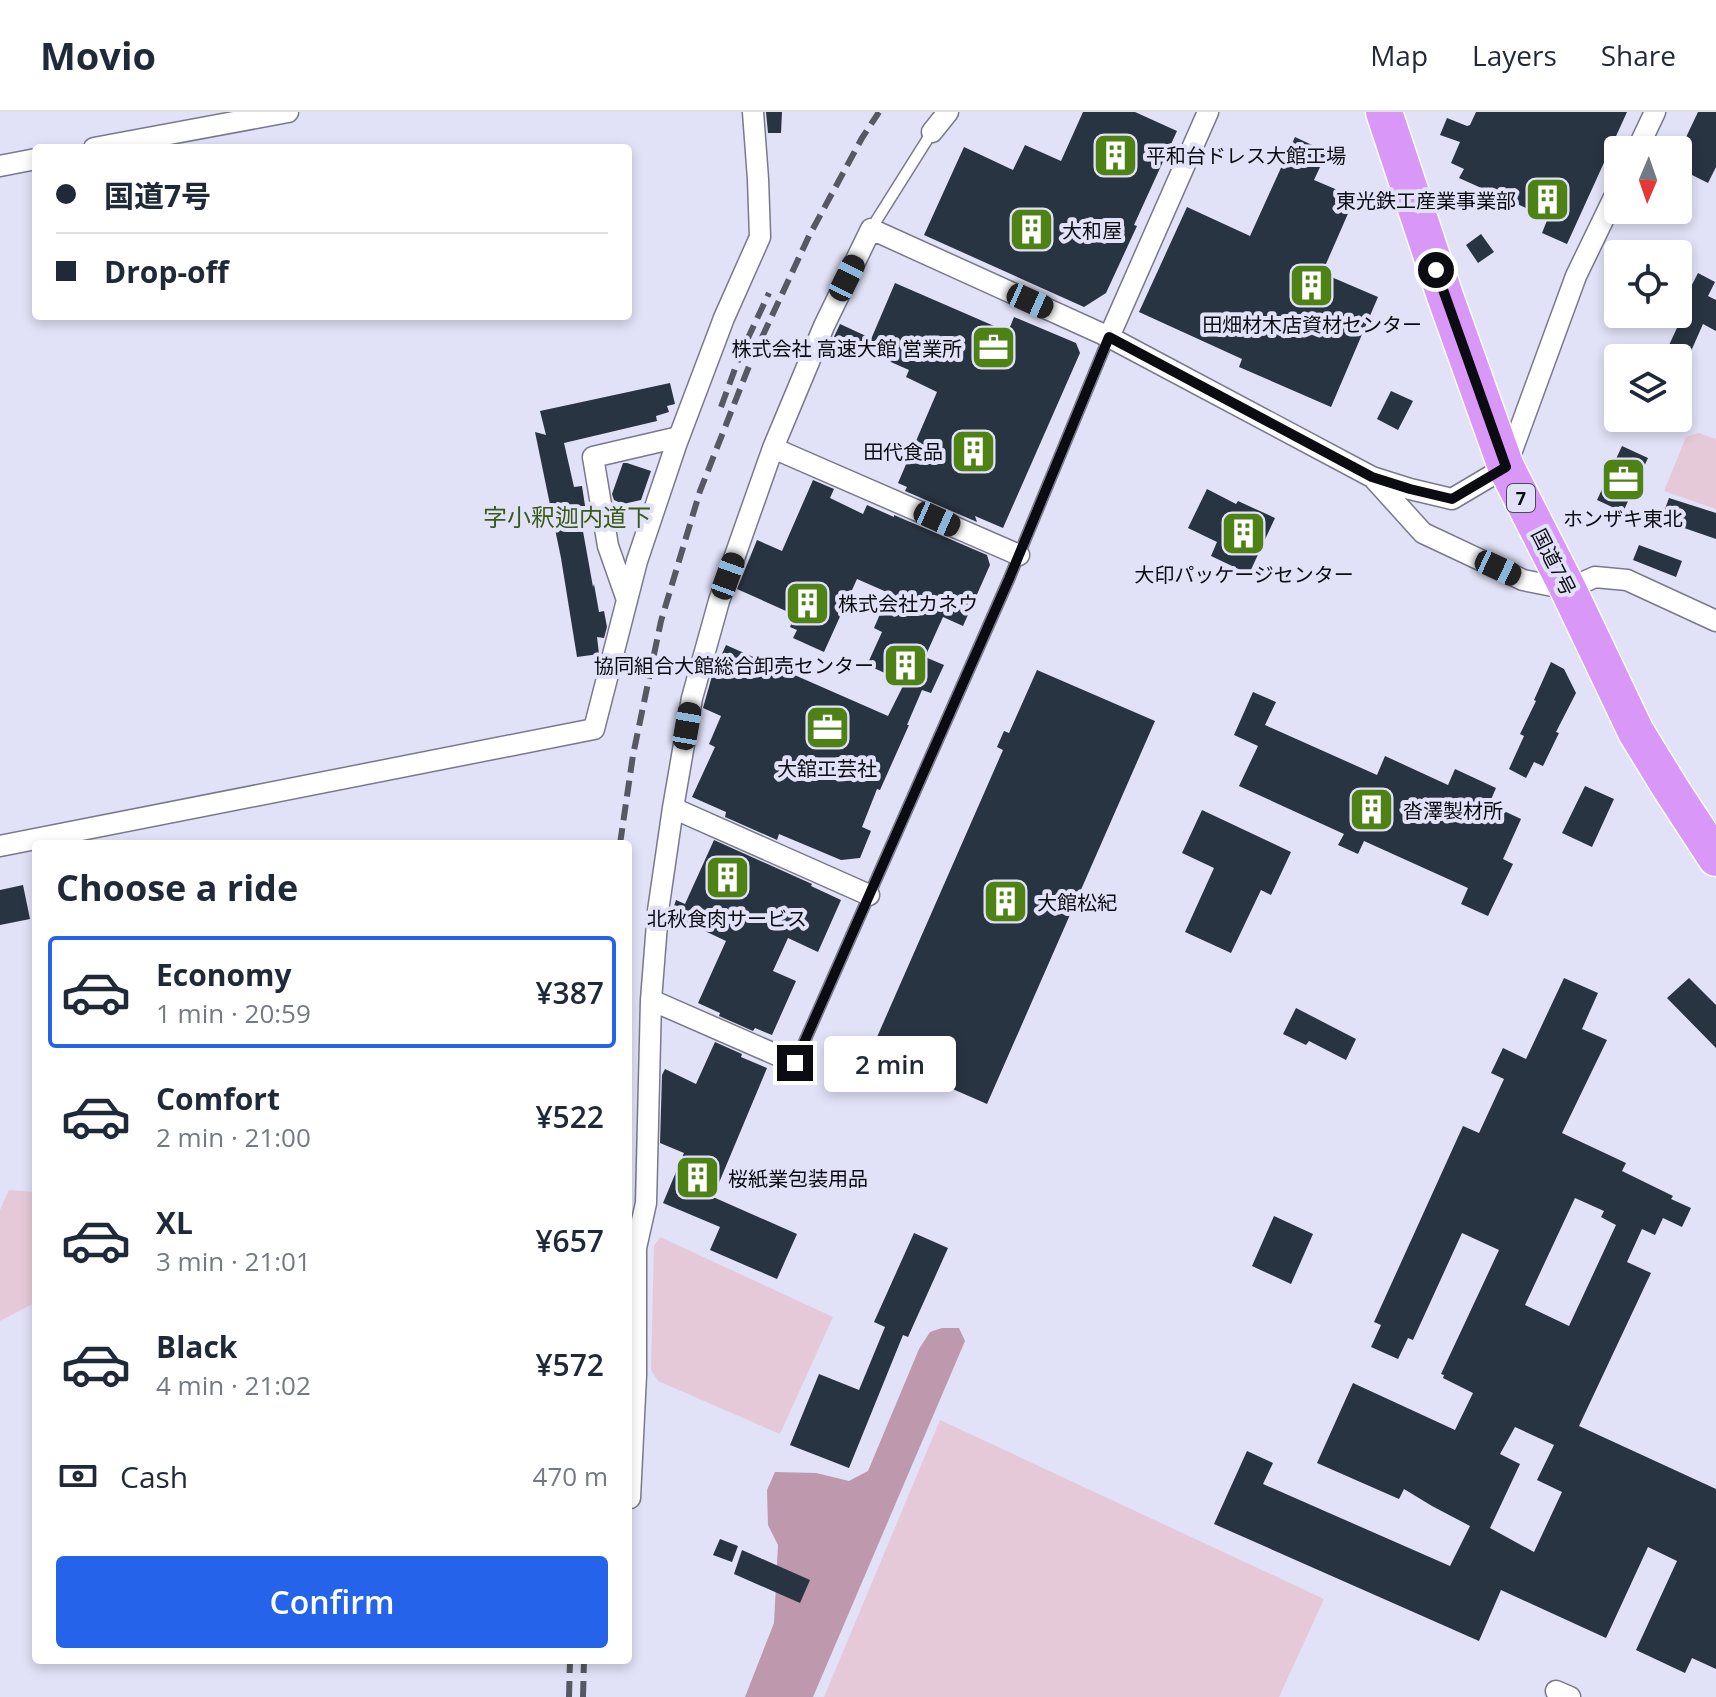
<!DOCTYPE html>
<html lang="en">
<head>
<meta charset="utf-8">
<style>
	:root { --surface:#fff; --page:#f6f6f7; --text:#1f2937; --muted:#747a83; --line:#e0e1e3; --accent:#2563eb }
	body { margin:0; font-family:"Open Sans","Noto Sans JP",sans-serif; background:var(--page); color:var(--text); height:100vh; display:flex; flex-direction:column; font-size:30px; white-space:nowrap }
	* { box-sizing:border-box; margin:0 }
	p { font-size:26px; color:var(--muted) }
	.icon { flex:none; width:44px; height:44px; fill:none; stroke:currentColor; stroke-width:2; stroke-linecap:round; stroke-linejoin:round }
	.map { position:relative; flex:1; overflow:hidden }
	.details { position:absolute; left:32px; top:728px; width:600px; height:824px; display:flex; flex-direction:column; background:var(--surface); border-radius:8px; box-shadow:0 4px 12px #0003 }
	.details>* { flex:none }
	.banner { position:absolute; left:32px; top:32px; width:600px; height:176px; border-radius:8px; box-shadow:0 4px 12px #0003; display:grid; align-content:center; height:176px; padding:0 24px; background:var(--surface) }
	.needle { width:52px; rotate:182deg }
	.fabs { position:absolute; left:1604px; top:24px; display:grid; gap:16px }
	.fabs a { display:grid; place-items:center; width:88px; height:88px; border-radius:8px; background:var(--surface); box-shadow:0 4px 12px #0003; font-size:40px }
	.end { position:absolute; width:36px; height:36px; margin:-18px; border:10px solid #0b0b12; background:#fff; box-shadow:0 0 0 4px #fff }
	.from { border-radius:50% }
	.bubble { position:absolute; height:56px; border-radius:8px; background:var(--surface); box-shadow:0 4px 12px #0003; font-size:26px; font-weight:600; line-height:56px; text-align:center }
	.car { position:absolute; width:24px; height:48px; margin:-24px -12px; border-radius:10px; box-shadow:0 0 6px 2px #0007; background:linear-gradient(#222 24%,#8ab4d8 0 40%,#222 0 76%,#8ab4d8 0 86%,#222 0) }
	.banner b { display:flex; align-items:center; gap:28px; height:76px; font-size:30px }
	.banner b+b { border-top:2px solid var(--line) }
	.banner i { width:20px; height:20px; background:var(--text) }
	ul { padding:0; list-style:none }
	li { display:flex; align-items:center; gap:24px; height:112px; margin:0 16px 12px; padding:0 8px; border:4px solid transparent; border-radius:8px }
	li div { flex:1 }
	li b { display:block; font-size:30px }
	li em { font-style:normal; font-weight:600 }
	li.on { border-color:var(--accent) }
	li>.icon { width:72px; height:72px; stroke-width:1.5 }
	h2 { padding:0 24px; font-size:36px; line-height:96px }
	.pay { display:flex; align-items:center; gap:20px; height:88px; padding:0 24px; font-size:30px }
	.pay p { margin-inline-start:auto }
	.primary-button { display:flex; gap:16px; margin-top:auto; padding:16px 24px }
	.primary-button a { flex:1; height:92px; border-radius:8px; background:var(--accent); color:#fff; font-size:32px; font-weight:600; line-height:92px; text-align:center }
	header { display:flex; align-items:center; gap:48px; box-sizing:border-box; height:112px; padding:0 40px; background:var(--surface); border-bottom:2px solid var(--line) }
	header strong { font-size:38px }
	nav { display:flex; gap:44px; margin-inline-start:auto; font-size:28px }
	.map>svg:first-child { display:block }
	.green { fill:#e6c9d8 }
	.forest { fill:#be98ac }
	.building { fill:#293442; fill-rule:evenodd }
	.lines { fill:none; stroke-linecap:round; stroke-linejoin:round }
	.lane-casing { stroke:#78798c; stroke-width:13 }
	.street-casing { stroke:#78798c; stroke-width:23 }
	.highway-casing { stroke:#fff; stroke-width:39 }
	.lane { stroke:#fff; stroke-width:10 }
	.street { stroke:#fff; stroke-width:20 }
	.highway { stroke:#d997f7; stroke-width:36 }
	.rail { stroke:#585865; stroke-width:6; stroke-dasharray:16 8; stroke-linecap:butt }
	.route { stroke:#0b0b12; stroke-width:10 }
	.labels { text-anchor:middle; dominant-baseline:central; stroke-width:8; stroke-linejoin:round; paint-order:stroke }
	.shield { fill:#e1e1f7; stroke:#4b4b57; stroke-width:2 }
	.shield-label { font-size:18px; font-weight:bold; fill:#0b0b12 }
	.poi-label { font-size:20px; fill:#0b0b12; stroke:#e1e1f7; text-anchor:start }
	.street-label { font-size:20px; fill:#0b0b12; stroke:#e1e1f7 }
	.quarter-label { font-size:24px; fill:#395a1a; stroke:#e1e1f7 }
</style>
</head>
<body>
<header>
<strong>Movio</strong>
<nav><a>Map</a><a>Layers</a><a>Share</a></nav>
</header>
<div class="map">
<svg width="1716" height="1585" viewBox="0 0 1716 1585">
	<rect width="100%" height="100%" fill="#e1e1f7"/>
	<path class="green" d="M1699,321L1716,327V397L1664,379L1686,325Z
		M9,1078L36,1080V1190L0,1209V1098Z
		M660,1125L833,1205L780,1322L658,1269L651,1258L654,1134Z
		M940,1308L1324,1487L1279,1585H824Z"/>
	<path class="forest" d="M942,1216H959L965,1229L813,1585H745L774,1511L778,1433L768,1413L767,1378L775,1360L816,1361L849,1369L868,1359L919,1237L930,1220Z"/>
	<path class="building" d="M766,0H782L781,21H768Z
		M1083,0H1135L1177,19L1134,113L1137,114L1106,181L1084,195L924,123L964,35L1013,58L1025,33L1061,49Z
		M1476,0H1627L1567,132L1542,121L1548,106L1459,66L1464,57L1451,51L1460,30L1440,23L1447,6L1467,14L1470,13Z
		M1698,0H1716V55L1708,71L1678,56V42Z
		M1295,25L1327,40L1314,68L1347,82L1350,97L1322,161L1378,185L1331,295L1239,255L1242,247L1139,200L1187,95L1250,124Z
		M1481,122L1494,140L1478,151L1466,133Z
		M1698,161L1715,170L1708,184L1716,188V219L1703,212L1688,246H1663L1683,203L1678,200Z
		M895,171L1008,220L1014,205L1076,231L1080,241L1003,416L975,404L977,410L905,379L907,375L898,371L937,280L906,265L909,258L866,239Z
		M840,212L866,224L859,239L833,227Z
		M670,271L675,292L667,294L669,300L656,304L657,309L564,331L574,375L582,374L586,400L579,397L593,475L594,472L599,500L604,499L607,515L604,526L597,525L599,542L577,545L561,446L535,320L546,323L540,299Z
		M1391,279L1413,289L1398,318L1377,307Z
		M1622,334L1648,346L1623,400L1597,388Z
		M623,351H627L651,359L641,388L623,392L614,388L612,382Z
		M813,368L834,377L830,386L863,402L867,393L894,405V403L987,443L990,453L963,514L943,505L925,545L944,553L931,581L922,578L907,613H909L880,678L877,677L862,715L871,719L860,746L841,748L779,722L777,728L725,705L726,700L692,685L715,635L709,632L721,604L703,596L712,564L726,533L888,604L905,570L867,553L882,520L874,516L889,481L857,467L824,540L793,526L797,518L790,515L795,503L737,477L757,428L782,439Z
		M1207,377L1236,392L1238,389L1275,406L1249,462L1211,444L1217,430L1188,416Z
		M1669,386L1716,401V427L1661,408Z
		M1639,433L1682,449L1676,465L1633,448Z
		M1551,550L1564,557L1576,581L1556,620L1559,621L1543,654L1534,650L1526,666L1509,657L1524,624L1520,622L1536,589L1534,588Z
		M1037,558L1155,609L987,992L870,941L1003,638L997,635L1004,619L1009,621Z
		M1253,580L1276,590L1265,613L1377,663L1385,644L1448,673L1455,657L1496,676L1489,692L1521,707L1503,747L1513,752L1488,804L1461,792L1468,776L1364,729L1358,742L1338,733L1344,722L1239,674L1258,634L1234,623Z
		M1585,674L1614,687L1592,735L1562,721Z
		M1202,698L1291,740L1271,783L1261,778L1231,841L1185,820L1214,756L1182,741Z
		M714,728L812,772L811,774L841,788L818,840L788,826L773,859L796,869L772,923L755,916L753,919L719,904L720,901L698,891L726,829L671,803L676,788L685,792Z
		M23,773L30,807L0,813V778Z
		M1564,866L1598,881L1582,917L1607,928L1562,1021L1626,1051L1622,1059L1673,1084L1671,1087L1691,1096L1682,1115L1663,1106L1655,1123L1642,1117L1627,1150L1651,1161L1579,1314L1716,1377V1557L1692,1546L1685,1561L1636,1538L1677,1449L1648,1435L1606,1526L1501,1478L1479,1529L1214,1412L1247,1339L1273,1351L1263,1372L1450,1454L1470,1414L1432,1394L1404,1377L1399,1387L1317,1351L1353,1271L1455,1318L1473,1281L1443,1266L1444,1263L1441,1262L1499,1138L1462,1121L1413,1228L1408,1226L1398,1247L1371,1235L1381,1213L1374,1210L1463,1014L1479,1021L1504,967L1491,961L1503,936L1526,947ZM1575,1086L1604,1099L1601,1105L1616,1113L1569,1214L1525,1193ZM1515,1315L1554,1333L1537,1368L1562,1380L1534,1440L1490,1416L1520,1352L1500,1342Z
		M1689,866L1716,893V936L1667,886Z
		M1296,896L1356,927L1346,948L1309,929L1306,933L1283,922Z
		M715,930L742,942L741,945L767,956L713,1085L797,1122L777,1167L710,1138L720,1115L663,1091L684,1041L660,1031L662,963L665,957L696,972Z
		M1274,1104L1313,1122L1291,1172L1252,1154Z
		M914,1121L948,1136L908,1225L903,1223L849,1356L790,1333L819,1262L859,1278L885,1215L874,1210Z
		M720,1427L738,1434L732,1450L713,1443Z
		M742,1438L810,1468L800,1491L734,1462Z"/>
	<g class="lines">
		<defs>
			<path id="lane" d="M871,117L932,20
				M795,951L1009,467L1109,225"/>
			<path id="street" d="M932,20L948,0
				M94,36L288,0
				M1637,38L1655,0
				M0,54L36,47
				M1109,225L1208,0
				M773,336L1019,443
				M1375,368L1423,421L1523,468L1568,477L1595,465L1627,468L1716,509
				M627,488L608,434L593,345L679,325
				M673,696L869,783
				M0,734L594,617L637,449L676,333L724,206L760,125L758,67L753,0
				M651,888L795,951
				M630,1386L636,1263V1136L646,1091L651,888L658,799L673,696L692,586L719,489L773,336L824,214L871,117L1109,225L1372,365L1410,377L1452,387L1506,355L1576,164L1618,77
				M1556,1579L1570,1585"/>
			<path id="highway" d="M1384,0L1445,184L1506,355L1568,477L1636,620L1671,677L1716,746"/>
		</defs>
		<use href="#lane" class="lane-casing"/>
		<use href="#street" class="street-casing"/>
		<use href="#highway" class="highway-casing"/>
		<use href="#lane" class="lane"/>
		<use href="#street" class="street"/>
		<use href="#highway" class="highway"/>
		<path class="rail" d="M721,295L740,243L769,181
			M620,732L633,643L661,509L700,379L751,249L809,124L862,26L879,0
			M569,1585L570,1548
			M583,1585L584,1548"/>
	</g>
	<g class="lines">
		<path class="route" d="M795,951L1009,467L1109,225L1372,365L1410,377L1452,387L1506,355L1436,158"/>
	</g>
	<defs>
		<symbol id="building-square" viewBox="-11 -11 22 22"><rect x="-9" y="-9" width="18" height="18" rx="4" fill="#4e8215" stroke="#e1e1f7"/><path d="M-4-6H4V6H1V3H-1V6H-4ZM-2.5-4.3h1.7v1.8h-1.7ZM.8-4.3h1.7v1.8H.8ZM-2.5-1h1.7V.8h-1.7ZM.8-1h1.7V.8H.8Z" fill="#fff"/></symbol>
		<symbol id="office-square" viewBox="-11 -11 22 22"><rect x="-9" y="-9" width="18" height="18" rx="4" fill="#4e8215" stroke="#e1e1f7"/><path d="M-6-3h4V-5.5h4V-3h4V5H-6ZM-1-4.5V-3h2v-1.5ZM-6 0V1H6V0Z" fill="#fff"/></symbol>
	</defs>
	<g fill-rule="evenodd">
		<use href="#building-square" x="1090" y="18" width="51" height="51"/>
		<use href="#building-square" x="1522" y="62" width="51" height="51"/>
		<use href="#building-square" x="1006" y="92" width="51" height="51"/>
		<use href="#building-square" x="1286" y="148" width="51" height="51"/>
		<use href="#office-square" x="968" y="210" width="51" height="51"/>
		<use href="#building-square" x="948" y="314" width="51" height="51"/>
		<use href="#office-square" x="1598" y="342" width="51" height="51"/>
		<use href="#building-square" x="1218" y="396" width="51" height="51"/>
		<use href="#building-square" x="782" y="466" width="51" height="51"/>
		<use href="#building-square" x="880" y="528" width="51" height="51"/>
		<use href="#office-square" x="802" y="590" width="51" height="51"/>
		<use href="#building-square" x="1346" y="672" width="51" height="51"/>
		<use href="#building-square" x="702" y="740" width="51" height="51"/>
		<use href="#building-square" x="980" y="764" width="51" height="51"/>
		<use href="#building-square" x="672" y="1040" width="51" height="51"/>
	</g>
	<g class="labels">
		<rect class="shield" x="1507" y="372" width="28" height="28" rx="6"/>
		<g class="shield-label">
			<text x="1521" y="386">7</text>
		</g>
		<g class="poi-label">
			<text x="1146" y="43">平和台ドレス大館工場</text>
			<text x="1516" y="88" text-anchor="end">東光鉄工産業事業部</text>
			<text x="1062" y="118">大和屋</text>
			<text x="1312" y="212" text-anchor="middle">田畑材木店資材センター</text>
			<text x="962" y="236" text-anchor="end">株式会社 高速大館 営業所</text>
			<text x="943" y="339" text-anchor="end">田代食品</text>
			<text x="1623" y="406" text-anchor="middle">ホンザキ東北</text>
			<text x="1244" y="462" text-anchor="middle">大印パッケージセンター</text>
			<text x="838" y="491">株式会社カネウ</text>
			<text x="874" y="553" text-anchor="end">協同組合大館総合卸売センター</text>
			<text x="827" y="656" text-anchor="middle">大舘工芸社</text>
			<text x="1403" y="698">沓澤製材所</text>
			<text x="1037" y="790">大館松紀</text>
			<text x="727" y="806" text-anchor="middle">北秋食肉サービス</text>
			<text x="728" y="1066">桜紙業包装用品</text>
		</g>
		<g class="street-label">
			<text transform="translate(1554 450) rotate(63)">国道7号</text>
		</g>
		<g class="quarter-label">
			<text x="567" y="404">字小釈迦内道下</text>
		</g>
	</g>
</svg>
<div class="fabs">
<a><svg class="needle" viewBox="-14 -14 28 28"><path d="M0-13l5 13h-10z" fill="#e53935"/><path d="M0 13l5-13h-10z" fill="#747a83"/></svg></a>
<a><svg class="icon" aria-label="locate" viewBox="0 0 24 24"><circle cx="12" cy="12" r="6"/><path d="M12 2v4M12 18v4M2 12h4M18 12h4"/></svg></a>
<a><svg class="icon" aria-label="layers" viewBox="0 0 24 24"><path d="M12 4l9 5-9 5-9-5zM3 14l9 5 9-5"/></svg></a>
</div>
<i class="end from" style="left:1436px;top:158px"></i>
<i class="end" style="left:795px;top:951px"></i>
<div class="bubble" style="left:824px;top:924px;width:132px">2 min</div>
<i class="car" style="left:847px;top:166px;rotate:26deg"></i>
<i class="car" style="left:1030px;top:189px;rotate:114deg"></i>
<i class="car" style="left:937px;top:407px;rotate:114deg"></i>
<i class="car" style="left:1498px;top:456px;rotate:115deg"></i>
<i class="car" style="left:728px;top:464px;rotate:20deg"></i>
<i class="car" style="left:687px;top:614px;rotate:10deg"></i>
<div class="banner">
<b><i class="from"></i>国道7号</b>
<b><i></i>Drop-off</b>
</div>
<section class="details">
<h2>Choose a ride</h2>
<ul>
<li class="on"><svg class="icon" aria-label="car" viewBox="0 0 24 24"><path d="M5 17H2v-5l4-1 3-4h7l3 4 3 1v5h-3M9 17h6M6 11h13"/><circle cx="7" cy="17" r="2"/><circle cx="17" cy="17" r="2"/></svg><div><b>Economy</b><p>1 min · 20:59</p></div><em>¥387</em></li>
<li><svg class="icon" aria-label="car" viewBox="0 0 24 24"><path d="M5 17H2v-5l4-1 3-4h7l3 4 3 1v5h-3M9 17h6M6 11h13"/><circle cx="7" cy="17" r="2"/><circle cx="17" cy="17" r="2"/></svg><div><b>Comfort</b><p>2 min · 21:00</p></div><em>¥522</em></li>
<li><svg class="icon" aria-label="car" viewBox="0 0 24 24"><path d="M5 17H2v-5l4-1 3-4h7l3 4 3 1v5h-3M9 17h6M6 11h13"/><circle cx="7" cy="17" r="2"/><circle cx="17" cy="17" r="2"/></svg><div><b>XL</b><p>3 min · 21:01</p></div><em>¥657</em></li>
<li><svg class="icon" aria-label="car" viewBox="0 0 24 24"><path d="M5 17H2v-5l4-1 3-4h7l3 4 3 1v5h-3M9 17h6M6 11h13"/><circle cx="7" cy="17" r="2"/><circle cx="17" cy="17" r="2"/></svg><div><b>Black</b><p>4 min · 21:02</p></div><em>¥572</em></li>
</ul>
<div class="pay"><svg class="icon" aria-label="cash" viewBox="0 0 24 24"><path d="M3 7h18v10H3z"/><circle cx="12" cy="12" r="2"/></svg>Cash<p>470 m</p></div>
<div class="primary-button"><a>Confirm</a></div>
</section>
</div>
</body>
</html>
